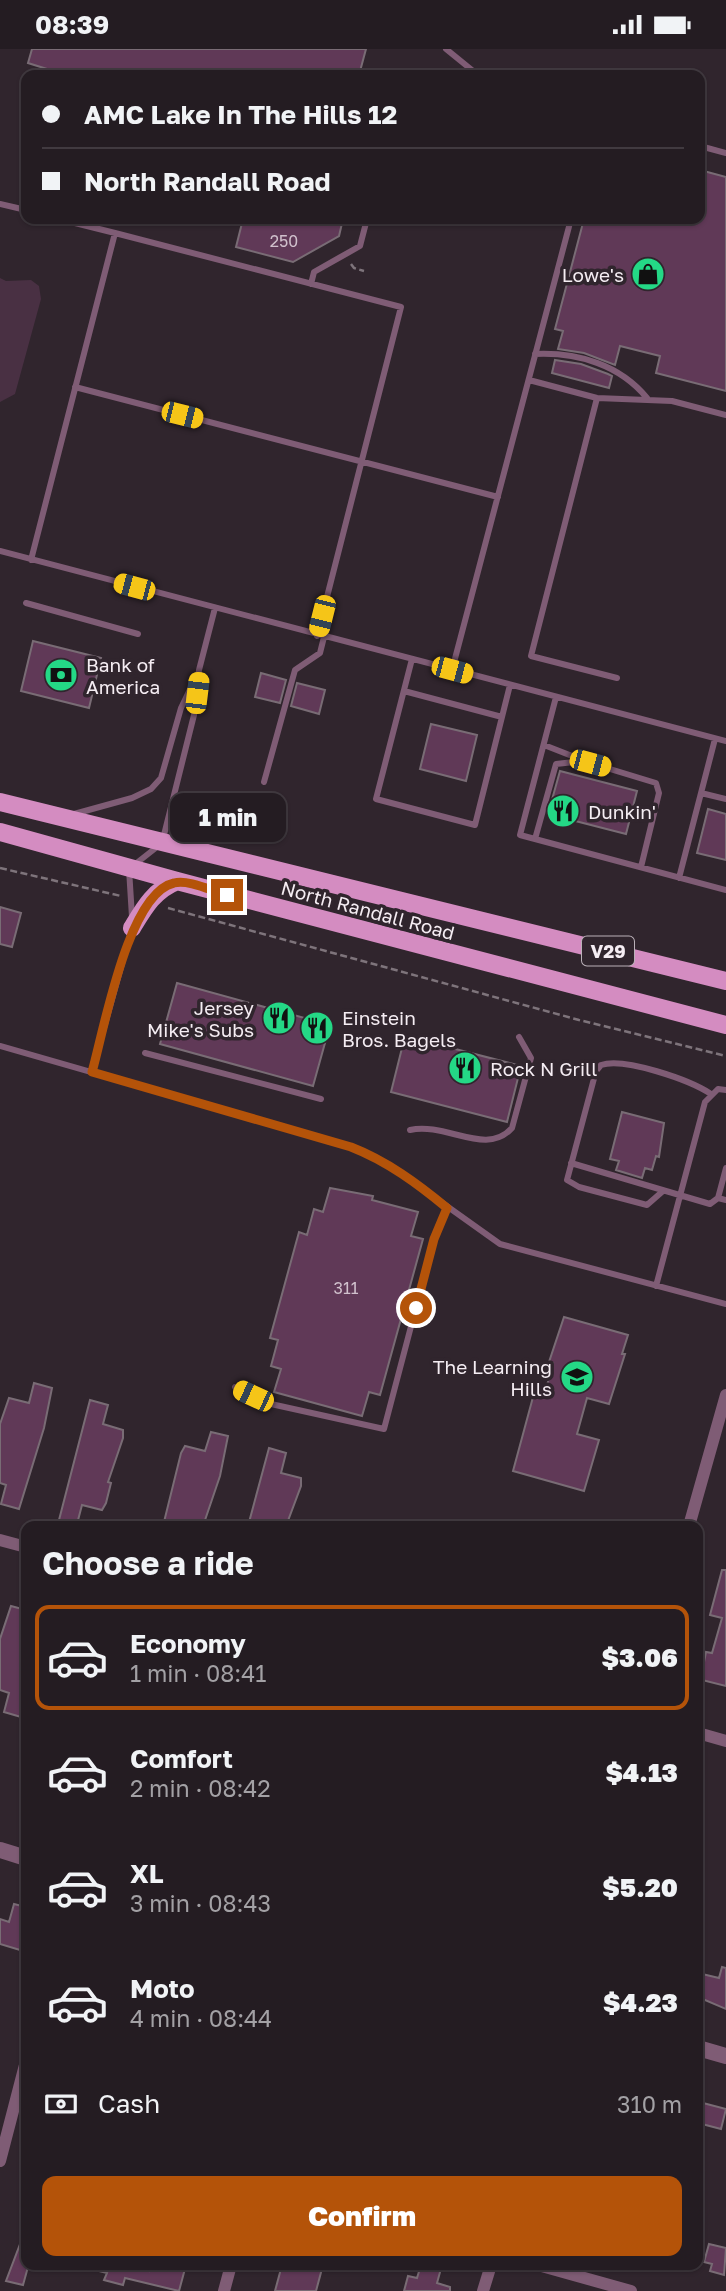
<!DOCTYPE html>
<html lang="en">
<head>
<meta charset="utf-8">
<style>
	:root { --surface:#241c22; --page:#2c252a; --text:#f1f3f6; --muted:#a3a1a5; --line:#413a40; --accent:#b45309 }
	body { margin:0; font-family:"Golos Text",sans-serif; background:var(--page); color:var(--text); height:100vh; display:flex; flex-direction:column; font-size:26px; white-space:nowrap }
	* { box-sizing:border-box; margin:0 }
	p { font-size:23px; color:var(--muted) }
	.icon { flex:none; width:38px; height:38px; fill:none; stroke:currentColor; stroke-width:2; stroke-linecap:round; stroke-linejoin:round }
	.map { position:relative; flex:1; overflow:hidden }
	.details { position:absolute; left:21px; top:1472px; width:682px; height:749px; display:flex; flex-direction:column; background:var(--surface); border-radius:14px; box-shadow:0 2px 5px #0004,0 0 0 2px var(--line) }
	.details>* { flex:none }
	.hud { position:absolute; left:21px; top:21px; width:684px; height:154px; border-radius:14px; box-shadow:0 2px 5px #0004,0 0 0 2px var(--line); display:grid; align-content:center; height:154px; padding:0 21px; background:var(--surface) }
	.end { position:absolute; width:32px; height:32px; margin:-16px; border:9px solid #b45309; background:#fff; box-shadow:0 0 0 4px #fff }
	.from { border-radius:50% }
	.bubble { position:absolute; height:49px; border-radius:14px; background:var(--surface); box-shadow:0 2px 5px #0004,0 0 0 2px var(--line); font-size:23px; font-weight:800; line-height:49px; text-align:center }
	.car { position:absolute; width:21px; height:42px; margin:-21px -10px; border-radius:9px; box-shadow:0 0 5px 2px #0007; background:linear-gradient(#f5c518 24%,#345 0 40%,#f5c518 0 76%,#345 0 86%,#f5c518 0) }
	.hud b { display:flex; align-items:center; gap:24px; height:66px; font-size:26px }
	.hud b+b { border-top:2px solid var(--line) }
	.hud i { width:18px; height:18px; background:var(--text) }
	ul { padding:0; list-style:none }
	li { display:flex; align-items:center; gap:21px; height:105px; margin:0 14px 10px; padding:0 7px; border:4px solid transparent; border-radius:14px }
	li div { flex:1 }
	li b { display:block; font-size:26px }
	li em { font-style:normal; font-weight:800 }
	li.selected { border-color:var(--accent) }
	li>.icon { width:63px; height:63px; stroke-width:1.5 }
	h2 { padding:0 21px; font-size:32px; line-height:84px }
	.pay { display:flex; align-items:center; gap:18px; height:77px; padding:0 21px; font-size:26px }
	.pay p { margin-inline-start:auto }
	.cta { display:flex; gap:14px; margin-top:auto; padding:14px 21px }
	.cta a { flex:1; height:80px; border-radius:14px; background:var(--accent); color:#fff; font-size:28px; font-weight:800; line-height:80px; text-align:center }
	.status { display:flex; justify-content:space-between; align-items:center; height:49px; padding:0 35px; background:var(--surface); direction:ltr }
	.status svg { height:19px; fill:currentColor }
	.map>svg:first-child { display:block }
	.green { fill:#493043 }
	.building { fill:#603957; stroke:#796c75; stroke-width:2 }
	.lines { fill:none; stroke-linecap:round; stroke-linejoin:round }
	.path { stroke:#7e747b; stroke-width:2.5; stroke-dasharray:7 3.5; stroke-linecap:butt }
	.service { stroke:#7f5c75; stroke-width:6 }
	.minor { stroke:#7f5c75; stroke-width:12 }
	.tertiary { stroke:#7f5c75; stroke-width:16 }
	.primary { stroke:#d48cc1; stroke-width:18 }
	.route { stroke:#b45309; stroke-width:9 }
	.labels { text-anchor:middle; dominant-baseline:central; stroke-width:7; stroke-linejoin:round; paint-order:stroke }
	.number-label { font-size:16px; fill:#d0c0cc }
	.shield { fill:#30252d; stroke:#bab1b8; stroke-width:2 }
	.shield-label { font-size:18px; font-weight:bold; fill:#f5edf3 }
	.poi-label { font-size:19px; fill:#f5edf3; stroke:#30252d; text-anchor:start }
	.street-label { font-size:19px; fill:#f5edf3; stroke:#30252d }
</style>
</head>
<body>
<div class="status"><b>08:39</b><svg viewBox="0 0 49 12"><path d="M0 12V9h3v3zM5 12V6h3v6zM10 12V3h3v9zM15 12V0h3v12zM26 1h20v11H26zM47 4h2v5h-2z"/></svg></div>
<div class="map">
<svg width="726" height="2242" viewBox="0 0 726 2242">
	<rect width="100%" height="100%" fill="#30252d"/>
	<path class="green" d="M0,229L6,232L31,231L39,237L41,250L15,345L0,353Z"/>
	<path class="building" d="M32,0H366L359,26H66L28,14Z
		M700,121L726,128V342L656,324L660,307L620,297L615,316L584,304L558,300L563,282L555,280L584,170H700Z
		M243,170H343L339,187L293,213L236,198Z
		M555,311L581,315L608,325L612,327L609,339L552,324Z
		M33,592L101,609L89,659L21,642Z
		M261,624L286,631L280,654L255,648Z
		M297,634L325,641L319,665L291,657Z
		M431,675L477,686L466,732L420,720Z
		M560,722L637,742L626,785L548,765Z
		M708,760L726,765V811L697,804Z
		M0,858L21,864L12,898L0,895Z
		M177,934L330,976L313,1037L160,995Z
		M405,987L521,1017L507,1073L391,1043Z
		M622,1063L664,1074L659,1108L656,1107L652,1121L645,1119L642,1129L616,1121L619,1112L610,1110Z
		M330,1139L373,1147L372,1151L418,1163L411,1187L423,1190L380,1346L369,1343L362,1367L274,1343L281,1320L271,1317L278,1291L270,1289L299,1183L307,1186L314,1160L323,1163Z
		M564,1268L628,1286L622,1305H625L609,1355L587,1349L577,1385L599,1391L584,1442L513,1422L536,1337L546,1340L553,1314L549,1313Z
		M34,1334L52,1339L44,1379L19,1460L1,1455L6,1436L0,1434V1375L9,1349L29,1354Z
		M90,1351L108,1356L103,1375L123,1381V1389L108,1433L111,1434L106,1454L102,1461L82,1456L77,1475L59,1471Z
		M211,1383L228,1387L220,1427L203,1477H163L181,1404L185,1397L205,1402Z
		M269,1399L286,1404L281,1424L301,1429V1437L286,1477H248Z
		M722,1521H726V1637L698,1630V1612L704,1613L706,1603L712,1604L722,1569L710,1566Z
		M11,1557L26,1561V1649L21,1668L4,1663L9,1644L0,1641V1590Z
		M14,1855L26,1858V1880L20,1901L0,1895V1870L9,1873Z
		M722,1918L726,1919V1960L698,1948V1924L719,1929Z
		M703,2054L726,2060L721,2080L698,2074Z
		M22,2190L26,2191L28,2218L23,2236L6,2232Z
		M709,2195L726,2199L724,2226L710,2222L712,2215L704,2213Z
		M92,2216H129L149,2222L150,2216H186L179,2242L125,2229L123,2236L104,2231L107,2224L91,2220Z
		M282,2216H323L316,2242H275Z
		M421,2216H442L437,2234L450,2238V2242H404L408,2227L417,2229Z"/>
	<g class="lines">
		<path class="path" d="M351,215L354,219L364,222
			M0,819L121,847
			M168,859L579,971L726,1007"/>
		<path class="service" d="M446,0L478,26
			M700,97L726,104
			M0,155L26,161
			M115,184L401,258L317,587
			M311,235L314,223L360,197L367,170
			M535,305C578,303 620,316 647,349
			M529,331L597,349L672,352L726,366
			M75,338L498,448
			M597,349L531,607L617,629
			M0,502L726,692
			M31,511L115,184L59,170
			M26,554L138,585
			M412,610L376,750L475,776L510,636
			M452,621L571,170
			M404,642L502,668
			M556,648L520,786L726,841
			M544,696L590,714L656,734L659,744L641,818
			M264,733L295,621L320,604L324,588
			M701,744L726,750
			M74,765L132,749L151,740L161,729L181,659L197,626
			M535,790L556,715L583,712
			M679,829L715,690
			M132,868L129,820L162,794L194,666L199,621L215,559
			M0,997L335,1093L367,1104L399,1123L500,1195L726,1255
			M145,1004L321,1050
			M92,1022L132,879
			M410,1081C447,1073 486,1108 512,1079L531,1009L519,988
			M571,1114L710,1155L718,1149
			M726,1119L718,1149L726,1151
			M663,1142L647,1156L579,1138L567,1131L596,1022L601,1016C624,1008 690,1031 711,1045
			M656,1237L705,1053L718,1040L726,1041
			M235,1338L271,1355L384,1380L434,1190L447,1159"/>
		<path class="minor" d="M689,1477L726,1346
			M0,1491L26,1498
			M698,1684L726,1692
			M0,2112L26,2012
			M538,2216L631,2242
			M224,2242L231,2216
			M483,2242L491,2216"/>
		<path class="tertiary" d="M0,1801L26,1809
			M698,1999L726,2007"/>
		<path class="primary" d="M0,753L726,932
			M0,783L177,832L726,976
			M132,879C144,859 154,841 177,832"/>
	</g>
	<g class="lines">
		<path class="route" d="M227,846C212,842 188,830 174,834C128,844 104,981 92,1023L351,1098C387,1112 418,1135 447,1159L434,1190L416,1259"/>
	</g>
	<defs>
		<symbol id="shop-disc" viewBox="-11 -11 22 22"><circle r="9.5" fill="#24d886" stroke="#30252d"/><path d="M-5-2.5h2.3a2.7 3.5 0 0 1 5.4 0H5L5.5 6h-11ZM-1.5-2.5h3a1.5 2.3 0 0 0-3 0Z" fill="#111"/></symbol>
		<symbol id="bank-disc" viewBox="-11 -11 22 22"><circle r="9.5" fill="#24d886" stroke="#30252d"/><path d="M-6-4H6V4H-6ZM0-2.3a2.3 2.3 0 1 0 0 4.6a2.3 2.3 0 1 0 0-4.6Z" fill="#111"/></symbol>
		<symbol id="restaurant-disc" viewBox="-11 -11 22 22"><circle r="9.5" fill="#24d886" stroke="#30252d"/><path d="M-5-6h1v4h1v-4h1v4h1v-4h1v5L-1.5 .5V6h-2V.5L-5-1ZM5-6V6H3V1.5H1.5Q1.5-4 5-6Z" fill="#111"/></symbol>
		<symbol id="school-disc" viewBox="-11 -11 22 22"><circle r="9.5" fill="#24d886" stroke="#30252d"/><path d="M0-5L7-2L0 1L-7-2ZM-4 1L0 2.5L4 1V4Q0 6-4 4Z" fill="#111"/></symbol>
	</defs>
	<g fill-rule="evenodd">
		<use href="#shop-disc" x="629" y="206" width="38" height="38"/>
		<use href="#bank-disc" x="42" y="607" width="38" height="38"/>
		<use href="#restaurant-disc" x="544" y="743" width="38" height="38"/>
		<use href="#restaurant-disc" x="260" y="950" width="38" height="38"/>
		<use href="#restaurant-disc" x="298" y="960" width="38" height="38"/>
		<use href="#restaurant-disc" x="446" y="1000" width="38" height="38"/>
		<use href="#school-disc" x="558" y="1309" width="38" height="38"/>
	</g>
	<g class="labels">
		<g class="number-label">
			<text x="284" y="192">250</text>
			<text x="346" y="1239">311</text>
		</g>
		<rect class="shield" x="582" y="887.5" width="52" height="29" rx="5"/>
		<g class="shield-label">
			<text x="608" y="902">V29</text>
		</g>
		<g class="poi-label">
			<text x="624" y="225" text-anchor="end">Lowe's</text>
			<text x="86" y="615">Bank of<tspan x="86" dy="22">America</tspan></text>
			<text x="588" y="762">Dunkin'</text>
			<text x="254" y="958" text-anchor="end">Jersey<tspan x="254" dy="22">Mike's Subs</tspan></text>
			<text x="342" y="968">Einstein<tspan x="342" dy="22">Bros. Bagels</tspan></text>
			<text x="490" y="1019">Rock N Grill</text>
			<text x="552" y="1317" text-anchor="end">The Learning<tspan x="552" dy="22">Hills</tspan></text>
		</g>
		<g class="street-label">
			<text transform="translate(368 861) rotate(15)">North Randall Road</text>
		</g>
	</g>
</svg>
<i class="end from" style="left:416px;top:1259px"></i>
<i class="end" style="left:227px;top:846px"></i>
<div class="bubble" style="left:170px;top:744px;width:116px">1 min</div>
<i class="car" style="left:182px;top:366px;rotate:104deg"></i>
<i class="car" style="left:134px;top:538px;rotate:285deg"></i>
<i class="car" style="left:322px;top:567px;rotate:194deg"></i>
<i class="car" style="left:452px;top:621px;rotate:105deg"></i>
<i class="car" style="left:197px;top:644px;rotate:7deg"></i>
<i class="car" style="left:590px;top:714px;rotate:105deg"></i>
<i class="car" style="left:253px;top:1347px;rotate:295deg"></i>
<div class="hud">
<b><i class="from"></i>AMC Lake In The Hills 12</b>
<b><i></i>North Randall Road</b>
</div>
<section class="details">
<h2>Choose a ride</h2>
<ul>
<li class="selected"><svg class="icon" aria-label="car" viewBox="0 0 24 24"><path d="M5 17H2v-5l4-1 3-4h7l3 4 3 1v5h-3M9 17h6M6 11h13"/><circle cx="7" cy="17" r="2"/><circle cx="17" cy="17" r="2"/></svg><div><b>Economy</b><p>1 min · 08:41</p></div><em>$3.06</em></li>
<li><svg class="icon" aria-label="car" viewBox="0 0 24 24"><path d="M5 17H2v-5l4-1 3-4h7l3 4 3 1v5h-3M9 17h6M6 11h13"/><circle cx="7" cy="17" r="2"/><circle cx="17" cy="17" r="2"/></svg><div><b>Comfort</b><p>2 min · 08:42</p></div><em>$4.13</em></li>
<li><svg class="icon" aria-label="car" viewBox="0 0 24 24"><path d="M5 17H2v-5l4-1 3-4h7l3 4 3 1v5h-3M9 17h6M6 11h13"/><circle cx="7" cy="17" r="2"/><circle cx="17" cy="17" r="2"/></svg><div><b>XL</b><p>3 min · 08:43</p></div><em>$5.20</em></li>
<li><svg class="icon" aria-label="car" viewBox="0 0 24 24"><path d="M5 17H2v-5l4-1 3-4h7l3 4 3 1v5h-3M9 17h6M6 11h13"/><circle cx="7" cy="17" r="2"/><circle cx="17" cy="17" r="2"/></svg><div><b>Moto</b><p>4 min · 08:44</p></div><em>$4.23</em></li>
</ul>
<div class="pay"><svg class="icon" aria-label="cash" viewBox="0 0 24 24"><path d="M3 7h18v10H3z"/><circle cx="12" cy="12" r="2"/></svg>Cash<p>310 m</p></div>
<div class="cta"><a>Confirm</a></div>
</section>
</div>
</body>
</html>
